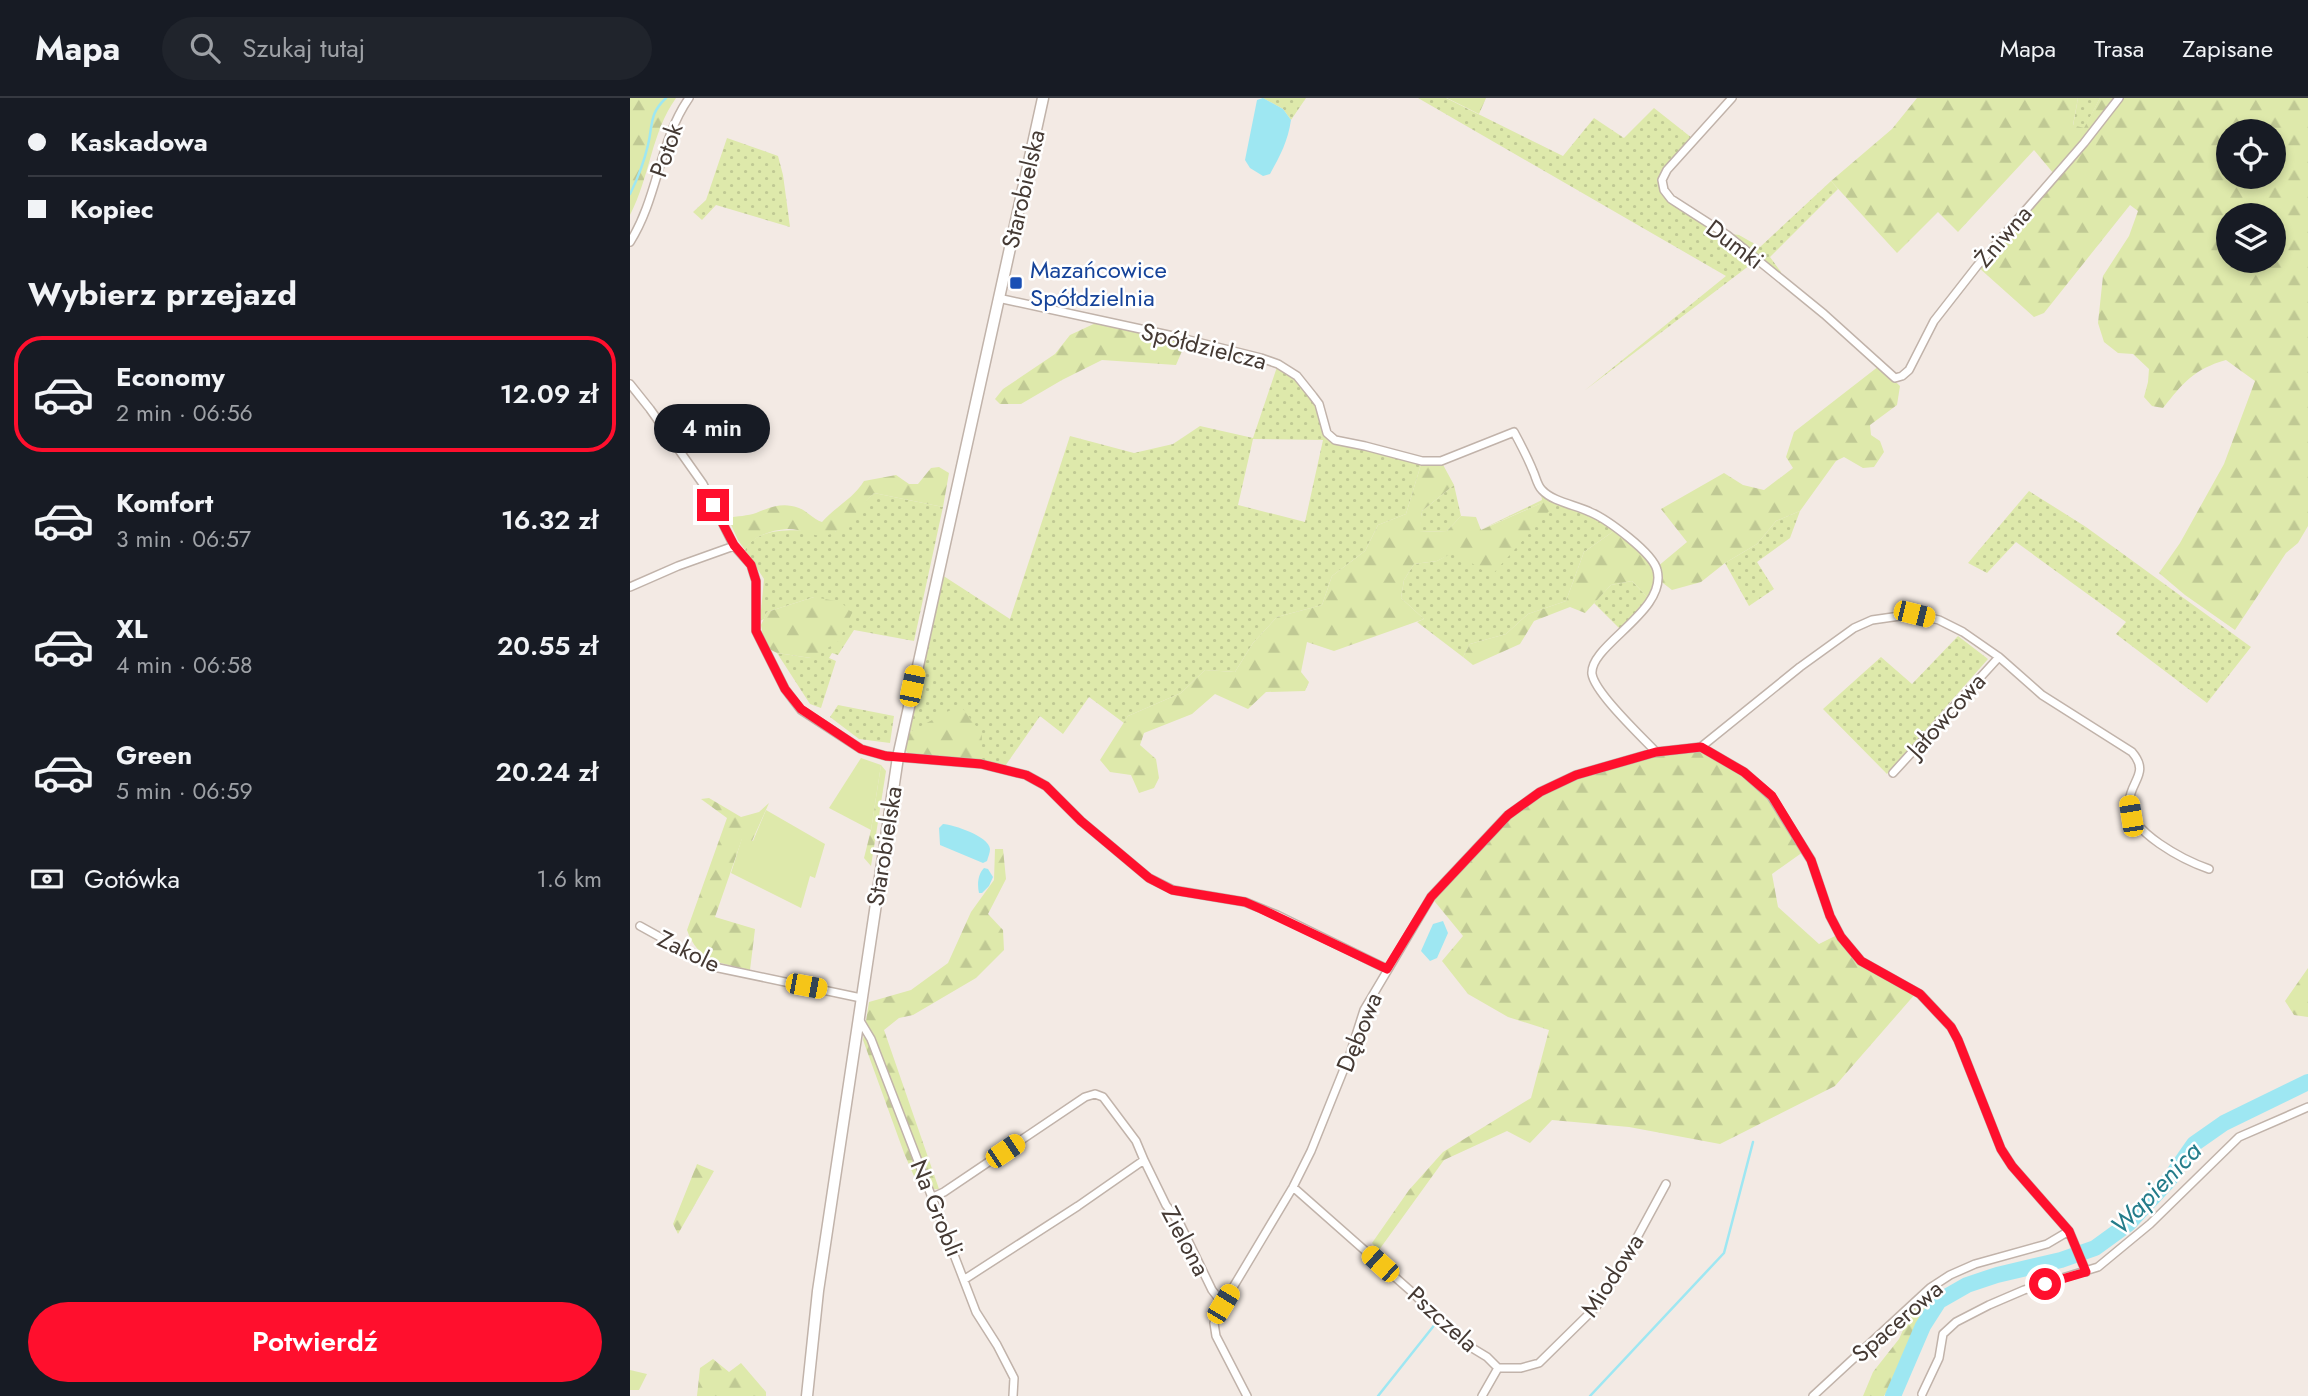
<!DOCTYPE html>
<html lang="pl">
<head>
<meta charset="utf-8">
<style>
	:root { --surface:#171b24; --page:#20242c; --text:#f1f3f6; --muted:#9ea1a6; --line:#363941; --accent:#ff0f2d }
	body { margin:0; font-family:Jost,sans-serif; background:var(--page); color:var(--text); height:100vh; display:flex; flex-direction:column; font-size:26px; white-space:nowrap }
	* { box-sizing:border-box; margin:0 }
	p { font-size:23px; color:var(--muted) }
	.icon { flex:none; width:38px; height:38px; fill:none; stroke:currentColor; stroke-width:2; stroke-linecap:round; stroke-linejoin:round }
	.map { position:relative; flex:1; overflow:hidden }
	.details { display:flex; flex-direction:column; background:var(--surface); width:630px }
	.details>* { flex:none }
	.hud { display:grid; align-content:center; height:154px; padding:0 28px; background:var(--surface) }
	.buttons { position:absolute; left:1586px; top:21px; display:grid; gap:14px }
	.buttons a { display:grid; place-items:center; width:70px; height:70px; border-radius:50%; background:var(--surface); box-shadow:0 4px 10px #0003; font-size:35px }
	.end { position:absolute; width:32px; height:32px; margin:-16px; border:9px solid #ff0f2d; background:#fff; box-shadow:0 0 0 4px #fff }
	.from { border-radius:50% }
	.bubble { position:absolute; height:49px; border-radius:24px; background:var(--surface); box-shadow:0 4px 10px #0003; font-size:23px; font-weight:600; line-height:49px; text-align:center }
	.car { position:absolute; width:21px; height:42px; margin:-21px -10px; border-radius:9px; box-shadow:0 0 5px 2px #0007; background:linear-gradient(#f5c518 24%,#345 0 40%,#f5c518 0 76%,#345 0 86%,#f5c518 0) }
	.hud b { display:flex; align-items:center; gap:24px; height:66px; font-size:26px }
	.hud b+b { border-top:2px solid var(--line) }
	.hud i { width:18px; height:18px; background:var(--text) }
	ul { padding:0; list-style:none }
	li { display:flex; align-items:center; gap:21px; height:116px; margin:0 14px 10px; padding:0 14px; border:4px solid transparent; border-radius:28px }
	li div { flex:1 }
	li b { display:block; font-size:26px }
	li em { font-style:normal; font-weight:600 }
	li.active { border-color:var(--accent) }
	li>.icon { width:63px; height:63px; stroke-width:1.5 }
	h2 { padding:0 28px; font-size:32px; line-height:84px }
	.pay { display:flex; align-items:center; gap:18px; height:77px; padding:0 28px; font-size:26px }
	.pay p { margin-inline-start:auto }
	.button { display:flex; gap:14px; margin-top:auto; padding:14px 28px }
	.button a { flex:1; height:80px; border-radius:42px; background:var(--accent); color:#fff; font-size:28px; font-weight:600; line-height:80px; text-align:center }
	header { display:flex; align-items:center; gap:42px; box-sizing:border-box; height:98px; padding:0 35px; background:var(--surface); border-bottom:2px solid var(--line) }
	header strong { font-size:33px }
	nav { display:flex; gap:38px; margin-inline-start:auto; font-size:24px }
	.search { width:490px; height:63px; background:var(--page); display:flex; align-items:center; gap:18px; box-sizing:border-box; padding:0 24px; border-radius:38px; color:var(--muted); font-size:26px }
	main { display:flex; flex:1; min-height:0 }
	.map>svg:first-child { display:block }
	.grass { fill:url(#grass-dots); fill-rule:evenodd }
	.forest { fill:url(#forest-firs); fill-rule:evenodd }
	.green { fill:#dee9ab }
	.water { fill:#9ee7f2 }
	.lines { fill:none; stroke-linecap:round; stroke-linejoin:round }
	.stream { stroke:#9ee7f2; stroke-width:2.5 }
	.river { stroke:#9ee7f2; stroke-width:16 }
	.minor-casing { stroke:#c1b3aa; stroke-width:10 }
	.tertiary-casing { stroke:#c1b3aa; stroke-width:13 }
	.minor { stroke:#fff; stroke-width:7 }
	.tertiary { stroke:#fff; stroke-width:10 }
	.route { stroke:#ff0f2d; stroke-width:9 }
	.transit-dot { fill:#1a4fb4; stroke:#fff; stroke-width:2.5 }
	.labels { text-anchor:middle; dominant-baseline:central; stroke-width:5; stroke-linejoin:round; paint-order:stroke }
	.street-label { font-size:24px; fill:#453a34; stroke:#fff }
	.transit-label { font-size:24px; fill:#164399; stroke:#fff; text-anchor:start }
	.water-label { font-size:26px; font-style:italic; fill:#247c8a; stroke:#fff }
</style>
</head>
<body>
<header>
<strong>Mapa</strong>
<div class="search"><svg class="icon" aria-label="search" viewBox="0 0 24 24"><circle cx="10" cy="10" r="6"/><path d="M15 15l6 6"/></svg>Szukaj tutaj</div>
<nav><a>Mapa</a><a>Trasa</a><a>Zapisane</a></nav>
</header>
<main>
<section class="details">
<div class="hud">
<b><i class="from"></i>Kaskadowa</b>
<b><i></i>Kopiec</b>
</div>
<h2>Wybierz przejazd</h2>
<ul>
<li class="active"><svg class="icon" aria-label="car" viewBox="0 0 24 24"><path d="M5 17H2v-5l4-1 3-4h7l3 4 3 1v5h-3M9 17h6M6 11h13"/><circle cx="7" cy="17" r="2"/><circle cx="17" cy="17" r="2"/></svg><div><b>Economy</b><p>2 min · 06:56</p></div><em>12.09 zł</em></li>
<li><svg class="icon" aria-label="car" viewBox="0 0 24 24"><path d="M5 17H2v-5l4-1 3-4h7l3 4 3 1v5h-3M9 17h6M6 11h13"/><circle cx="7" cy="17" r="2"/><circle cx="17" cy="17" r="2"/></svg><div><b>Komfort</b><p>3 min · 06:57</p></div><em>16.32 zł</em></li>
<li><svg class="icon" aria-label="car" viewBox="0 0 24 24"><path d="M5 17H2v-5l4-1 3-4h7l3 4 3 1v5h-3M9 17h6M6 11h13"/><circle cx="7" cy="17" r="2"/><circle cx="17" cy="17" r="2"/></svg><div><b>XL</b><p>4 min · 06:58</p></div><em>20.55 zł</em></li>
<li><svg class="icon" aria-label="car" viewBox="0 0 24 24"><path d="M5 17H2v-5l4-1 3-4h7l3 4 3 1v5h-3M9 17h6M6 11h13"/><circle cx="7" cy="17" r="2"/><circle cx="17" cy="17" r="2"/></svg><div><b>Green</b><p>5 min · 06:59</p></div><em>20.24 zł</em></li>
</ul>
<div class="pay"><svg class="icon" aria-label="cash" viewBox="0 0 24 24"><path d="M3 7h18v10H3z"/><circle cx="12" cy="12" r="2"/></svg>Gotówka<p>1.6 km</p></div>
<div class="button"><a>Potwierdź</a></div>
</section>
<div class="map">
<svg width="1678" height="1298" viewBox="0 0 1678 1298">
	<defs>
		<pattern id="grass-dots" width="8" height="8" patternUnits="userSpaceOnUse" patternTransform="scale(1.75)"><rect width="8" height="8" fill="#dee9ab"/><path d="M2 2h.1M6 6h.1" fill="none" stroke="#c0c994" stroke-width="1.8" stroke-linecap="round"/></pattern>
		<pattern id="forest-firs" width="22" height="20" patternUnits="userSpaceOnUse" patternTransform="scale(1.75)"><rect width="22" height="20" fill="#dee9ab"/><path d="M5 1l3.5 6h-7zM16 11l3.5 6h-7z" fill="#c0c994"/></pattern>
	</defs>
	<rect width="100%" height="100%" fill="#f3eae4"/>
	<path class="grass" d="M633,0H676L661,22L653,11Z
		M788,0H816L933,58L964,20L994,40L1024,10L1062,40L1036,71L1032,94L1095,138L1124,164L954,293L1096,178Z
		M1448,0H1470L1454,31L1443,28Z
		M97,40L148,58L153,77L160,129L86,107L72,122L63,114L76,102Z
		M1201,83L1208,91L1140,159L1151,174L1150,177L1101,136L1109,137L1130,149Z
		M648,266C661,274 678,288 684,302C691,316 694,331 705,342L792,363L776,416L748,427L735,453L702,478L692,507L647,519L623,545L605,574L575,572L551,595L498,618L494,625L459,599L433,636L410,618L373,671L351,666L298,626L278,635L312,477L380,521L440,338L504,355L543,346L570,328L623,340ZM623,341L693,342L675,424L608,407Z
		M824,387L831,418L817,433L789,434L792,413Z
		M910,390L988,430L954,454L936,503L898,516L876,536L840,546L833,559L787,524L794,521L771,500L774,482L784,466L807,463L914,404L850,432L912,402Z
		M1399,393L1456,429L1621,549L1577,605L1486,536L1496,524L1386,444L1357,475L1338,465Z
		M244,395L313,409L284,543L224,532L208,557L202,555L199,560L206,563L191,610L180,606L147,555L181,560L184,499L137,514L134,521L130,523L134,481L115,452C128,424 180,434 205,434Z
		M1170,413L1160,440L1127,464L1144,491L1119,508L1095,465L1127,446L1146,423Z
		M1002,483L1020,502L993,534L964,505L981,487Z
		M1328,538L1358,561L1257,676L1193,611L1251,559L1282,586Z
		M208,607L264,618L260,645L229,641L200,619Z"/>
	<path class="forest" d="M0,0H46C21,35 20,79 0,117Z
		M817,0H856L849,16Z
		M1287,0H1448L1443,27L1454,30L1470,0H1487L1424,76L1404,52L1328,134L1308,114L1267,155L1201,83L1262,31Z
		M1491,0H1678V428L1668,445L1656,455L1605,532L1555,497L1529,475L1550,445L1594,366L1625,283L1596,262C1564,271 1553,285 1533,310L1522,308L1514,299L1518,284L1519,271L1503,256L1488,255L1474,244L1468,225L1473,178L1499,138L1508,113L1500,107L1414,215L1404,219L1348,169ZM1598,33H1643V79H1598ZM1598,117H1643V163H1598Z
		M470,223L543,238L552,253L546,267L472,262L432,282L391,306H370L365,301L373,291L425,256L440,237Z
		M1249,268L1270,288L1267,307L1240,327L1241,337L1250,343L1254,354L1244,369L1233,370L1214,359L1206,363L1170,413L1146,423L1127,446L1095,465L1071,484L1042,492L1029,482L1020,502L1002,483L981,487L955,515L940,509L904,523L890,546L843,567L833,559L840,546L876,536L898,516L936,503L954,454L988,430L1027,469L1057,444L1031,411L1094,375L1113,387L1134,392L1163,370L1156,359L1164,334Z
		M792,363H811L824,387L792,413L790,434L817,433L831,418L846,419L851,432L914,404L920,412L861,478L825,454L807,463L784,466L774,482L771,500L794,521L704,553L677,544L671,574L679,584L675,593L636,594L618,611L585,596L562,616L514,635L510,647L526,661L529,680L524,690L509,695L501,677L480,674L470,662L498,618L551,595L575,572L605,574L623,545L647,519L692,507L702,478L735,453L748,427L776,416Z
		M309,369L319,375L313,409L244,395C233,406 218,426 205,434C188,444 174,430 157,431C142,432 122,438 115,452L108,442L98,420C107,418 118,418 126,415C141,409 153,404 169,410C177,413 183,421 192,424C205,409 224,400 234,383L266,377L279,386H288L301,370Z
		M184,499L211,504L222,515L209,543L181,560L147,555L139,551L133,538L131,527L137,514Z
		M330,607L352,636L351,666L278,655L275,652L278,635Z
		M1071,649L1113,676L1139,699L1173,754L1142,776L1148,809L1189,846L1207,837L1229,865L1286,895L1205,988L1090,1046L999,1029L922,1022L900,1045L877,1033L814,1062L749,1152L742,1145L779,1092L813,1054L901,1000L919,932L878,919L838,896L812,863L833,838L801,799C826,772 850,742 878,717C929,672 1005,656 1071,649Z
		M251,667L256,673L241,768L234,760L241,732Z
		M79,700L111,719L129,714L139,705L122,743L112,741L85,819L125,831L120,872C91,865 68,864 57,832L97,720L71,701Z
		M365,751H373L376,781L358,816L373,832L374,852L346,880L283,917L269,920L254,932L309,1091L290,1092L274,1055L233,942L239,904L281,892L318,865L341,814L364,782Z
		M1678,870V919L1664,917L1655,903Z
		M67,1066L84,1073L48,1136L43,1126Z
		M1293,1204L1299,1211C1281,1238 1273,1271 1254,1298H1233L1243,1274L1269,1241L1283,1210Z
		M83,1261L99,1274L111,1265L136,1294V1298H67L70,1270Z
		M0,1272L17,1276L9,1292H0Z"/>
	<path class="green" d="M231,660L251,667L241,732L199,710Z
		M136,712L195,746L185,780L180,778L171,810L101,775L112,740L123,743Z"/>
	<path class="water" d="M633,0L653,11L661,22C658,43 650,58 640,76L633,78L620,70L615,62L627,2Z
		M313,726C324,727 359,738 360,751C360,755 358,759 357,763L353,765L310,747L309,730Z
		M354,770L358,771L363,779L359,788L352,795H349C347,786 348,776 354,770Z
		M813,823L818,835L807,860L800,863L791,853L803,826Z"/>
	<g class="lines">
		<path class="stream" d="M0,96C8,80 14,64 18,47C23,26 19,16 36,0
			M748,1298L806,1225
			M960,1298L1094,1155L1123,1044"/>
		<path class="river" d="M1263,1298L1293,1228L1309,1203L1337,1187L1367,1177L1431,1162L1465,1150L1498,1126L1539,1082L1564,1046L1594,1025L1678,984"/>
		<defs>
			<path id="minor" d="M1102,0L1037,72L1032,82L1034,92L1041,101L1097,137L1194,216L1265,280L1272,278L1279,272L1304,223L1347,168L1454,45L1489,0
				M0,144C28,100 29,43 59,0
				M368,200L543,238L631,260L648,266L667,278L683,298L689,306L697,335L705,342L735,348L792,363H811L884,334C891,347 898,360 903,373C906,379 907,387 912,392C923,404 946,407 960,414C977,421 1023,455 1027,472C1038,513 959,547 962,576C965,595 1012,639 1026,654
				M0,286L20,311L73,386L104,448L121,467L126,483V533L155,591L171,612L231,651L256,658L351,666L396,677L416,688L451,723L519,780L543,792L615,804L647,817L757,871
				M0,489L48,468L104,448
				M1071,649L1170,569L1224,530L1242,522L1284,516L1309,522L1333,534L1369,559L1412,597L1502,654C1520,675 1501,682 1499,704C1497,734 1556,763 1579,771
				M1263,675L1369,559
				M10,828L84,869L231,900
				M229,921L241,941L346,1214L367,1247L384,1280L383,1298
				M663,1089L783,1195L829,1242L857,1259L868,1270
				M301,1100L314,1094L455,999L465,996L473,999L506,1043L514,1062
				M335,1181L448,1108L514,1062L536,1107L550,1126L582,1192L593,1206L584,1225L586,1238L617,1298
				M593,1206L663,1089L681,1053L720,956L734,912L801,799L878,717L910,694L946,677L1026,654L1071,649L1114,674L1141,698L1181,762L1200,818L1211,839L1231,863L1290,896L1321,929L1328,942L1371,1051L1382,1068L1439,1133L1456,1174
				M1292,1296L1309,1260L1313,1236L1326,1224L1359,1207L1394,1192L1468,1169L1520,1126L1609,1039L1678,1009
				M852,1298L868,1270H891L909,1265L966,1209L985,1180L1036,1086
				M1183,1298L1300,1190L1320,1177L1345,1166L1417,1146L1439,1133"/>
			<path id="tertiary" d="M177,1298L188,1193L268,659L413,0"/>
		</defs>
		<use href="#minor" class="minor-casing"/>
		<use href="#tertiary" class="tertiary-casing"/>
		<use href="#minor" class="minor"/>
		<use href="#tertiary" class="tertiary"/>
	</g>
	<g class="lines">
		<path class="route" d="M83,407L104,447L121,467L126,483V533L155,591L171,611L231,651L256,658L351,666L396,677L416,688L451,723L519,780L542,792L615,804L631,811L757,871L801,799L878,717L910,694L946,677L1026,654L1071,649L1114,674L1142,698L1181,762L1200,818L1211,839L1231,863L1290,896L1321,929L1328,942L1371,1051L1382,1068L1439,1133L1456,1174L1415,1186"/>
	</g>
	<rect class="transit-dot" x="379" y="178" width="14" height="14" rx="3.5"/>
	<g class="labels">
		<g class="street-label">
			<text transform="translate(36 52) rotate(-71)">Potok</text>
			<text transform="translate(393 91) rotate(-77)">Starobielska</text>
			<text transform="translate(1373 138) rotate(-49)">Żniwna</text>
			<text transform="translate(1105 146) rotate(37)">Dumki</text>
			<text transform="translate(574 248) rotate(14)">Spółdzielcza</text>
			<text transform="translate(1316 617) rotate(-48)">Jałowcowa</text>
			<text transform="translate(254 748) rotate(-81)">Starobielska</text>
			<text transform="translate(59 853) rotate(26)">Zakole</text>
			<text transform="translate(729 934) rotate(-68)">Dębowa</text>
			<text transform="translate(307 1110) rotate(68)">Na Grobli</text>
			<text transform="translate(556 1143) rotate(62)">Zielona</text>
			<text transform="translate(982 1177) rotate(-57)">Miodowa</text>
			<text transform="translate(813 1221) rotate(42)">Pszczela</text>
			<text transform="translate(1267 1223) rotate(-41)">Spacerowa</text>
		</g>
		<g class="transit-label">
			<text x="400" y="171">Mazańcowice<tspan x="400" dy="28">Spółdzielnia</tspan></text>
		</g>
		<g class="water-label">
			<text transform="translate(1526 1090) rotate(-46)">Wapienica</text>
		</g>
	</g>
</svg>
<div class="buttons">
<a><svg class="icon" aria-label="locate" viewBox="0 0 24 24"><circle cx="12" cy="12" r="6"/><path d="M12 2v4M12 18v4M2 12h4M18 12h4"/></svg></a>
<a><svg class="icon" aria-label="layers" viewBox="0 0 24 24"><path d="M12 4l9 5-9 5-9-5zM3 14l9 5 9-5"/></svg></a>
</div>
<i class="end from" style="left:1415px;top:1186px"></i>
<i class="end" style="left:83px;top:407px"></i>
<div class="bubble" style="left:24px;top:306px;width:116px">4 min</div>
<i class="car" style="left:1284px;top:516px;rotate:104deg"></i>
<i class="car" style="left:282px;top:588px;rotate:12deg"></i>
<i class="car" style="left:1501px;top:718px;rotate:351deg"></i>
<i class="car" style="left:176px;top:888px;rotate:101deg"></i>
<i class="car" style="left:375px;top:1053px;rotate:56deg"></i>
<i class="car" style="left:750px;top:1166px;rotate:312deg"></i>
<i class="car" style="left:593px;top:1206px;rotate:31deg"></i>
</div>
</main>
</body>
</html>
